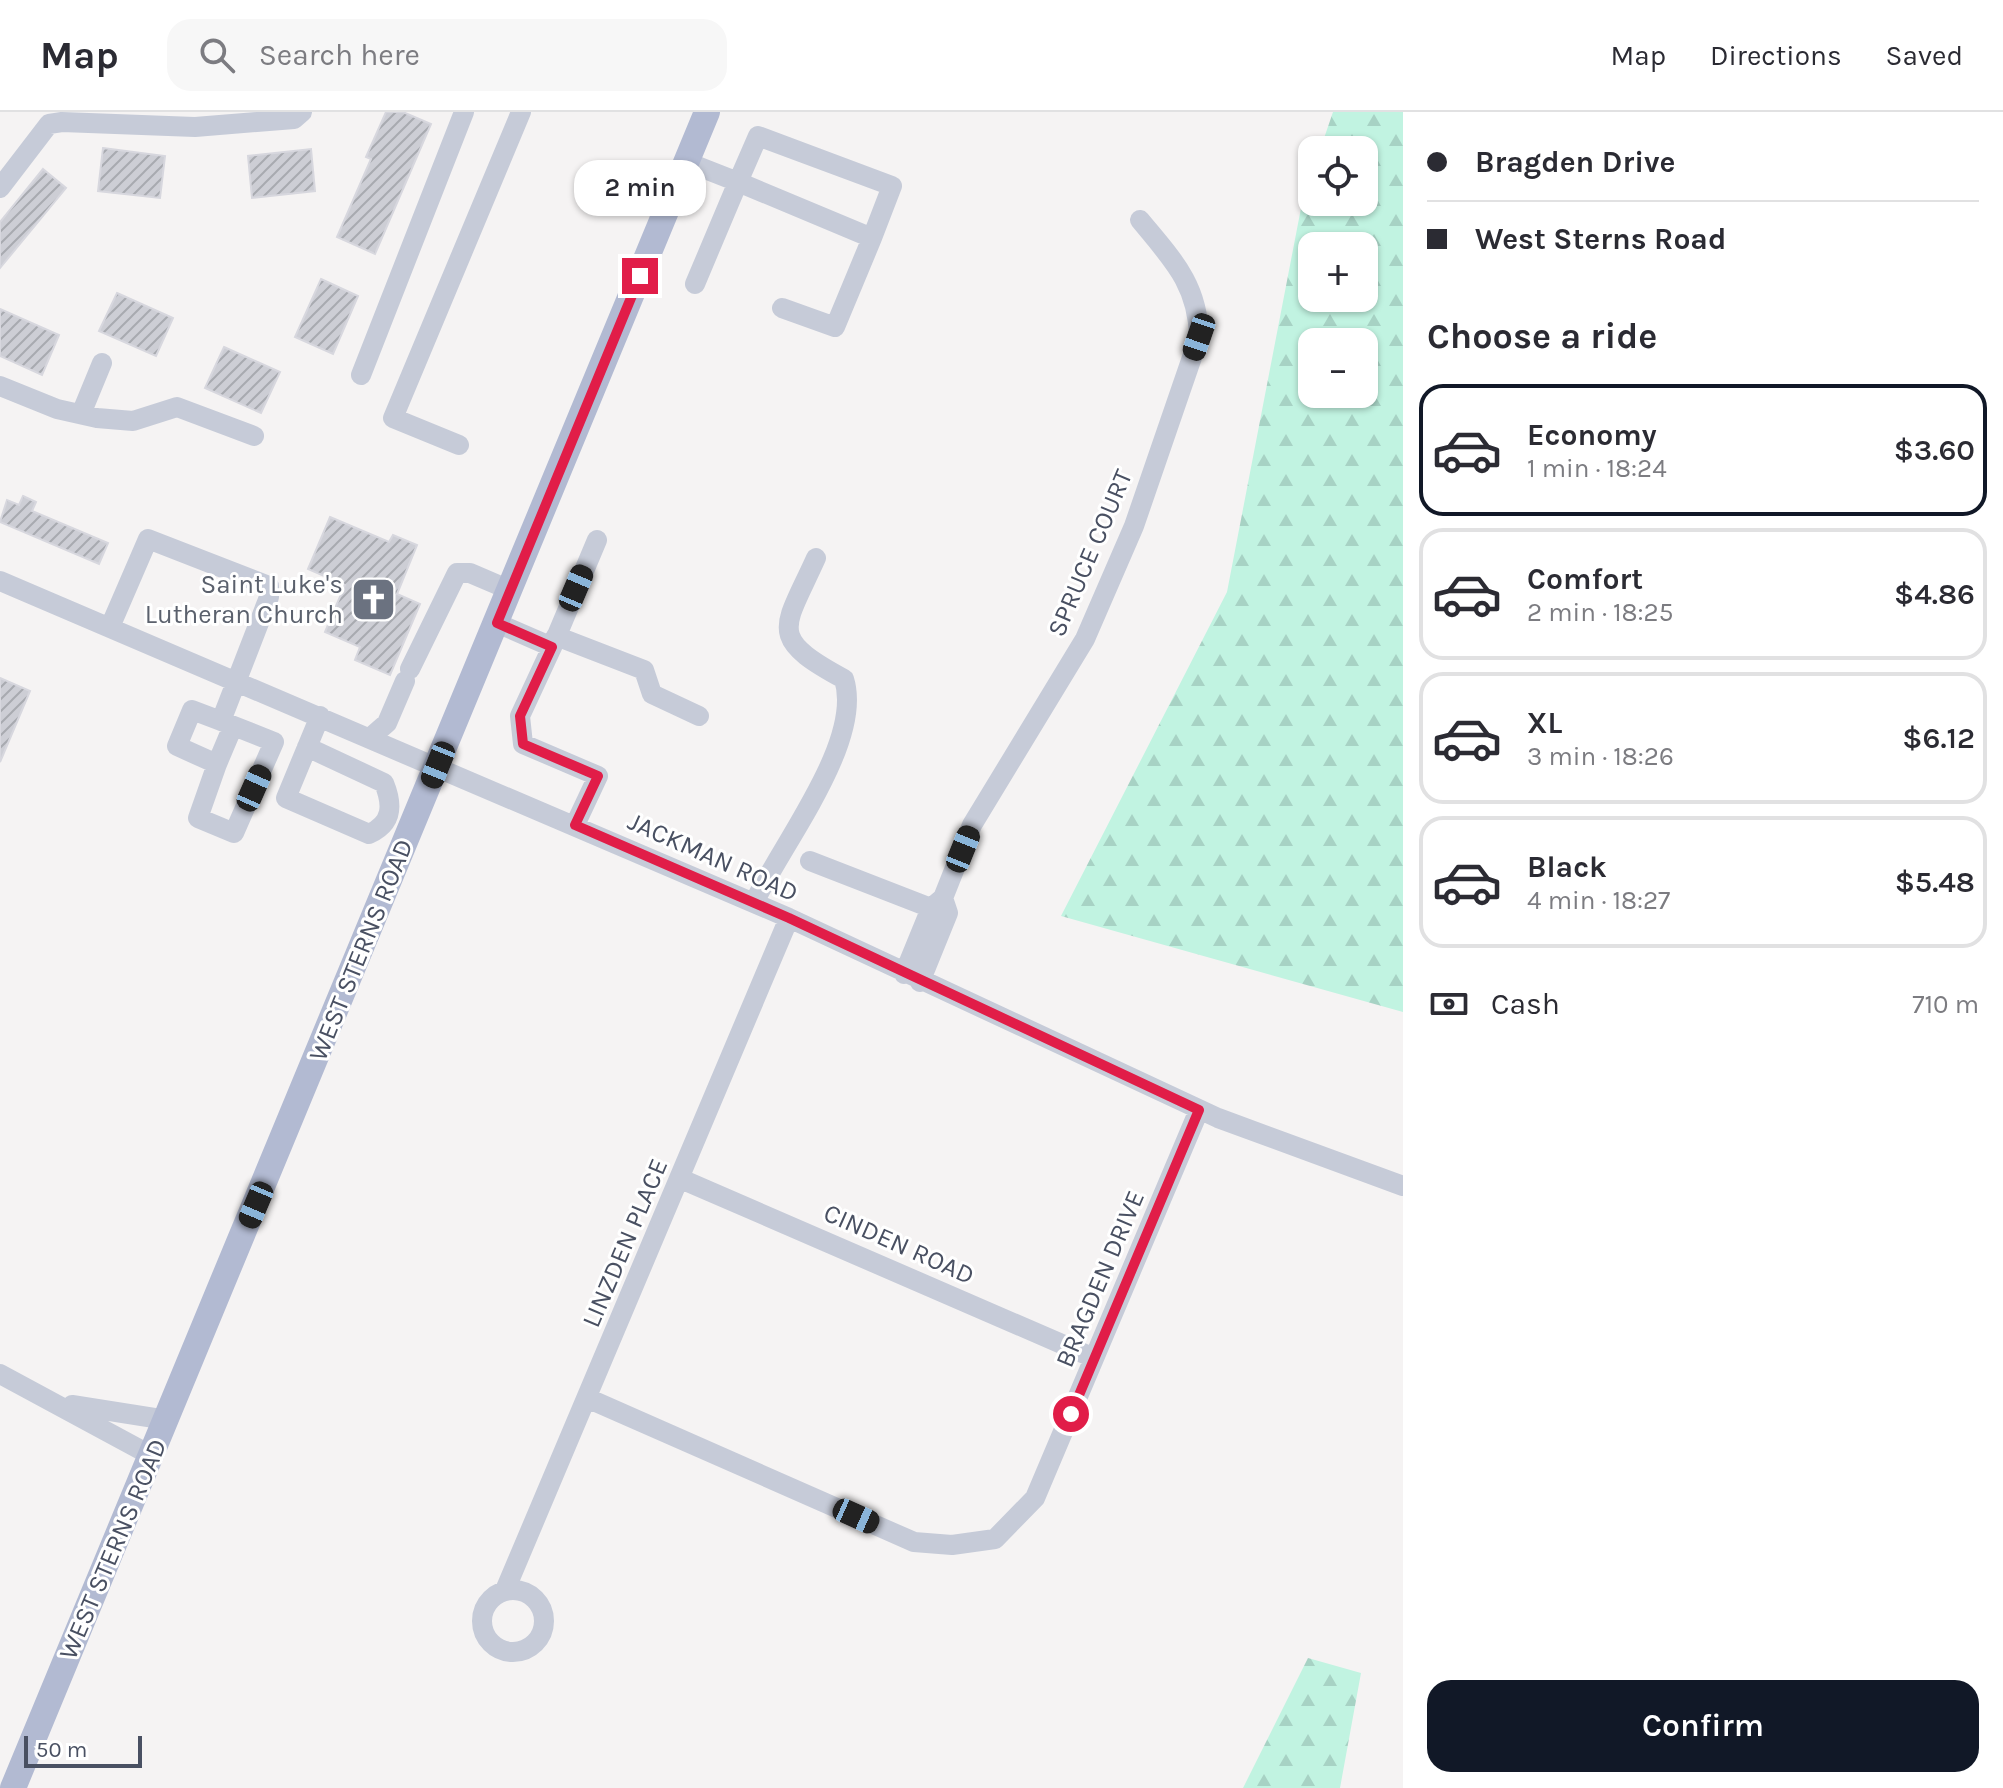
<!DOCTYPE html>
<html lang="en">
<head>
<meta charset="utf-8">
<style>
	:root { --surface:#fff; --page:#f7f7f7; --text:#2b2b33; --muted:#7c7c81; --line:#e1e1e2; --accent:#111827 }
	body { margin:0; font-family:Karla,sans-serif; background:var(--page); color:var(--text); height:100vh; display:flex; flex-direction:column; font-size:30px; white-space:nowrap }
	* { box-sizing:border-box; margin:0 }
	p { font-size:26px; color:var(--muted) }
	.icon { flex:none; width:44px; height:44px; fill:none; stroke:currentColor; stroke-width:2; stroke-linecap:round; stroke-linejoin:round }
	.map { position:relative; flex:1; overflow:hidden }
	.details { display:flex; flex-direction:column; background:var(--surface); width:600px }
	.details>* { flex:none }
	.hud { display:grid; align-content:center; height:176px; padding:0 24px; background:var(--surface) }
	.fabs { position:absolute; left:1298px; top:24px; display:grid; gap:16px }
	.fabs a { display:grid; place-items:center; width:80px; height:80px; border-radius:16px; background:var(--surface); box-shadow:0 2px 6px #0004; font-size:40px }
	.scale { position:absolute; left:24px; bottom:20px; width:118px; box-sizing:border-box; padding-left:8px; border:4px solid #495062; border-top:0; font-size:22px; line-height:28px; white-space:nowrap; color:#495062; -webkit-text-stroke:6px #fff; paint-order:stroke }
	.end { position:absolute; width:36px; height:36px; margin:-18px; border:10px solid #e11d48; background:#fff; box-shadow:0 0 0 4px #fff }
	.from { border-radius:50% }
	.bubble { position:absolute; height:56px; border-radius:24px; background:var(--surface); box-shadow:0 2px 6px #0004; font-size:26px; font-weight:600; line-height:56px; text-align:center }
	.car { position:absolute; width:24px; height:48px; margin:-24px -12px; border-radius:10px; box-shadow:0 0 6px 2px #0007; background:linear-gradient(#222 24%,#8ab4d8 0 40%,#222 0 76%,#8ab4d8 0 86%,#222 0) }
	.hud b { display:flex; align-items:center; gap:28px; height:76px; font-size:30px }
	.hud b+b { border-top:2px solid var(--line) }
	.hud i { width:20px; height:20px; background:var(--text) }
	ul { padding:0; list-style:none }
	li { display:flex; align-items:center; gap:24px; height:132px; margin:0 16px 12px; padding:0 8px; border:4px solid var(--line); border-radius:24px }
	li div { flex:1 }
	li b { display:block; font-size:30px }
	li em { font-style:normal; font-weight:600 }
	li.selected { border-color:var(--accent) }
	li>.icon { width:72px; height:72px; stroke-width:1.5 }
	h2 { padding:0 24px; font-size:36px; line-height:96px }
	.pay { display:flex; align-items:center; gap:20px; height:88px; padding:0 24px; font-size:30px }
	.pay p { margin-inline-start:auto }
	.cta { display:flex; gap:16px; margin-top:auto; padding:16px 24px }
	.cta a { flex:1; height:92px; border-radius:24px; background:var(--accent); color:#fff; font-size:32px; font-weight:600; line-height:92px; text-align:center }
	header { display:flex; align-items:center; gap:48px; box-sizing:border-box; height:112px; padding:0 40px; background:var(--surface); border-bottom:2px solid var(--line) }
	header strong { font-size:38px }
	nav { display:flex; gap:44px; margin-inline-start:auto; font-size:28px }
	.search { width:560px; height:72px; background:var(--page); display:flex; align-items:center; gap:20px; box-sizing:border-box; padding:0 28px; border-radius:24px; color:var(--muted); font-size:30px }
	main { display:flex; flex:1; min-height:0 }
	.map>svg:first-child { display:block }
	.forest { fill:url(#forest-firs); fill-rule:evenodd }
	.building { fill:url(#building-hatch); stroke:#d7d7de; stroke-width:2 }
	.lines { fill:none; stroke-linecap:round; stroke-linejoin:round }
	.minor { stroke:#c6cbd8; stroke-width:20 }
	.major { stroke:#b2bad2; stroke-width:26 }
	.route { stroke:#e11d48; stroke-width:10 }
	.labels { text-anchor:middle; dominant-baseline:central; stroke-width:6; stroke-linejoin:round; paint-order:stroke }
	.street-label { font-size:26px; fill:#495062; stroke:#fff }
	.worship-label { font-size:26px; fill:#5b616d; stroke:#fff; text-anchor:end }
</style>
</head>
<body>
<header>
<strong>Map</strong>
<div class="search"><svg class="icon" aria-label="search" viewBox="0 0 24 24"><circle cx="10" cy="10" r="6"/><path d="M15 15l6 6"/></svg>Search here</div>
<nav><a>Map</a><a>Directions</a><a>Saved</a></nav>
</header>
<main>
<div class="map">
<svg width="1403" height="1676" viewBox="0 0 1403 1676">
	<defs>
		<pattern id="forest-firs" width="22" height="20" patternUnits="userSpaceOnUse" patternTransform="scale(2)"><rect width="22" height="20" fill="#c1f3e1"/><path d="M5 1l3.5 6h-7zM16 11l3.5 6h-7z" fill="#a7d2c4"/></pattern>
		<pattern id="building-hatch" width="6" height="6" patternUnits="userSpaceOnUse" patternTransform="scale(2)"><rect width="6" height="6" fill="#cdced5"/><path d="M-1 1l2-2M0 6l6-6M5 7l2-2" fill="none" stroke="#a8aab0"/></pattern>
	</defs>
	<rect width="100%" height="100%" fill="#f5f3f3"/>
	<path class="forest" d="M1333,0H1403V900L1061,804L1227,480L1302,91L1312,62V90H1364V38H1320ZM1312,134H1364V186H1312ZM1312,230H1364V282H1312Z
		M1308,1546L1361,1561L1340,1676H1243Z"/>
	<path class="building" d="M386,0H403L431,12L375,142L337,125L371,47L366,45Z
		M103,36L165,44L160,86L98,79Z
		M311,37L315,79L252,86L248,44Z
		M43,57L66,76L0,156V110Z
		M321,167L358,184L333,242L295,225Z
		M117,181L173,206L156,244L99,219Z
		M0,197L59,223L42,263L0,244Z
		M224,235L280,260L261,301L205,276Z
		M23,384L36,390L32,399L108,431L99,452L0,410L7,388L19,393Z
		M330,405L389,430L393,423L417,433L397,482L420,492L390,563L355,548L360,535L325,520L345,473L308,457Z
		M0,566L30,579L0,650Z"/>
	<g class="lines">
		<path class="minor" d="M687,50L738,70L695,172
			M0,76L49,12L62,10L195,15L294,7L302,0
			M782,196L835,215L872,126L738,70L758,24L892,74L872,126
			M361,263L464,0
			M0,274L57,297L97,306L133,309L177,295L254,324
			M81,302L102,251
			M459,333L393,306L521,0
			M0,469L789,806L1218,1006L1403,1074
			M497,511L552,535L520,604L523,632L598,664L575,713
			M110,515L148,427L269,474V485L221,609L192,598L177,634L217,652L198,706L234,721L274,630L221,609
			M556,524L644,558L652,582L699,604
			M552,535L597,428
			M410,557L457,461H470L510,478
			M371,625L387,611L405,569
			M307,635L384,671C393,693 393,711 369,722L286,686L320,604
			M217,652L233,614
			M810,749L931,796
			M754,791C780,734 864,630 844,567C766,525 784,517 816,446
			M904,862L931,796L943,786L972,713L1085,527L1134,414L1199,225C1198,172 1172,147 1140,108
			M920,870L948,801L943,786
			M681,1067L1094,1246
			M0,1262L152,1344
			M587,1286L914,1430L952,1433L995,1427L1035,1386L1199,998
			M72,1293L167,1308
			M506,1476L789,806
			M482 1509a31 31 0 1 1 62 0a31 31 0 1 1-62 0Z"/>
		<path class="major" d="M13,1676L707,0"/>
	</g>
	<g class="lines">
		<path class="route" d="M640,164L497,511L552,535L520,604L523,632L598,664L575,713L789,806L1199,998L1071,1302"/>
	</g>
	<defs>
		<symbol id="church-square" viewBox="-11 -11 22 22"><rect x="-9" y="-9" width="18" height="18" rx="4" fill="#6b7280" stroke="#fff"/><path d="M-1.2-6h2.4v3.5h3.3v2.4h-3.3V6h-2.4V-.1h-3.3v-2.4h3.3Z" fill="#fff"/></symbol>
	</defs>
	<g fill-rule="evenodd">
		<use href="#church-square" x="348" y="462" width="51" height="51"/>
	</g>
	<g class="labels">
		<g class="street-label">
			<text transform="translate(1090 441) rotate(-67)">SPRUCE COURT</text>
			<text transform="translate(713 745) rotate(24)">JACKMAN ROAD</text>
			<text transform="translate(361 838) rotate(-68)">WEST STERNS ROAD</text>
			<text transform="translate(625 1131) rotate(-67)">LINZDEN PLACE</text>
			<text transform="translate(899 1132) rotate(24)">CINDEN ROAD</text>
			<text transform="translate(1100 1167) rotate(-67)">BRAGDEN DRIVE</text>
			<text transform="translate(113 1437) rotate(-67)">WEST STERNS ROAD</text>
		</g>
		<g class="worship-label">
			<text x="343" y="472">Saint Luke's<tspan x="343" dy="30">Lutheran Church</tspan></text>
		</g>
	</g>
</svg>
<div class="fabs">
<a><svg class="icon" aria-label="locate" viewBox="0 0 24 24"><circle cx="12" cy="12" r="6"/><path d="M12 2v4M12 18v4M2 12h4M18 12h4"/></svg></a>
<a>+</a>
<a>−</a>
</div>
<div class="scale">50 m</div>
<i class="end from" style="left:1071px;top:1302px"></i>
<i class="end" style="left:640px;top:164px"></i>
<div class="bubble" style="left:574px;top:48px;width:132px">2 min</div>
<i class="car" style="left:1199px;top:225px;rotate:199deg"></i>
<i class="car" style="left:576px;top:476px;rotate:23deg"></i>
<i class="car" style="left:438px;top:653px;rotate:202deg"></i>
<i class="car" style="left:254px;top:676px;rotate:24deg"></i>
<i class="car" style="left:963px;top:737px;rotate:22deg"></i>
<i class="car" style="left:256px;top:1093px;rotate:203deg"></i>
<i class="car" style="left:856px;top:1404px;rotate:114deg"></i>
</div>
<section class="details">
<div class="hud">
<b><i class="from"></i>Bragden Drive</b>
<b><i></i>West Sterns Road</b>
</div>
<h2>Choose a ride</h2>
<ul>
<li class="selected"><svg class="icon" aria-label="car" viewBox="0 0 24 24"><path d="M5 17H2v-5l4-1 3-4h7l3 4 3 1v5h-3M9 17h6M6 11h13"/><circle cx="7" cy="17" r="2"/><circle cx="17" cy="17" r="2"/></svg><div><b>Economy</b><p>1 min · 18:24</p></div><em>$3.60</em></li>
<li><svg class="icon" aria-label="car" viewBox="0 0 24 24"><path d="M5 17H2v-5l4-1 3-4h7l3 4 3 1v5h-3M9 17h6M6 11h13"/><circle cx="7" cy="17" r="2"/><circle cx="17" cy="17" r="2"/></svg><div><b>Comfort</b><p>2 min · 18:25</p></div><em>$4.86</em></li>
<li><svg class="icon" aria-label="car" viewBox="0 0 24 24"><path d="M5 17H2v-5l4-1 3-4h7l3 4 3 1v5h-3M9 17h6M6 11h13"/><circle cx="7" cy="17" r="2"/><circle cx="17" cy="17" r="2"/></svg><div><b>XL</b><p>3 min · 18:26</p></div><em>$6.12</em></li>
<li><svg class="icon" aria-label="car" viewBox="0 0 24 24"><path d="M5 17H2v-5l4-1 3-4h7l3 4 3 1v5h-3M9 17h6M6 11h13"/><circle cx="7" cy="17" r="2"/><circle cx="17" cy="17" r="2"/></svg><div><b>Black</b><p>4 min · 18:27</p></div><em>$5.48</em></li>
</ul>
<div class="pay"><svg class="icon" aria-label="cash" viewBox="0 0 24 24"><path d="M3 7h18v10H3z"/><circle cx="12" cy="12" r="2"/></svg>Cash<p>710 m</p></div>
<div class="cta"><a>Confirm</a></div>
</section>
</main>
</body>
</html>
